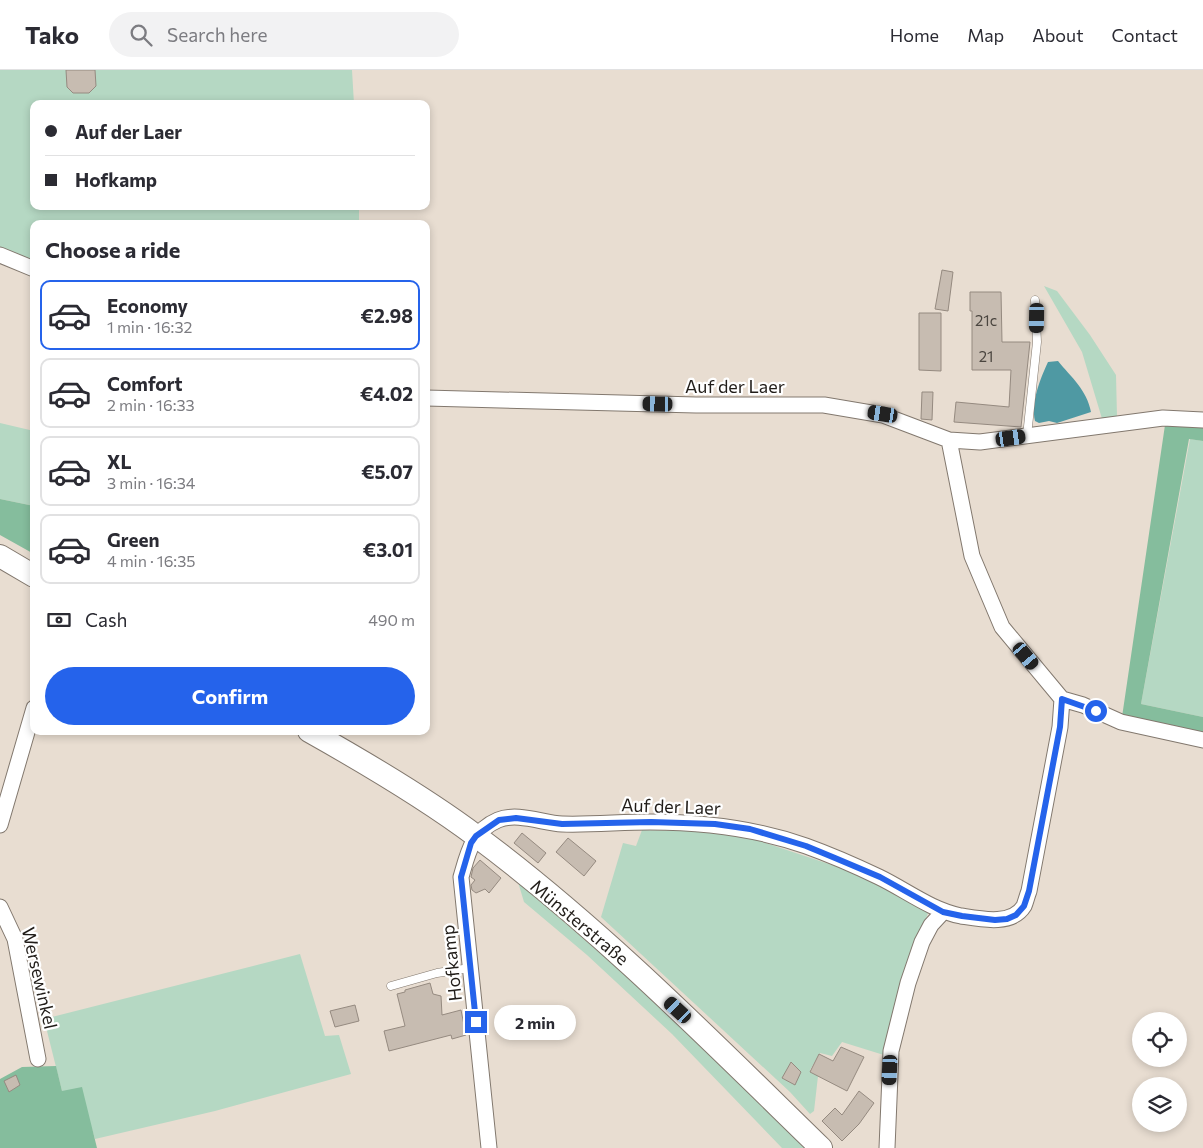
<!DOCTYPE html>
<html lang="en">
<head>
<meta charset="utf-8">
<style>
	:root { --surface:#fff; --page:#f2f2f3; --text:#2b2b33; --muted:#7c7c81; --line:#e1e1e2; --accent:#2563eb }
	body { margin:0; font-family:Commissioner,sans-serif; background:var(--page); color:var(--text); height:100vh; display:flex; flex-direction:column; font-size:19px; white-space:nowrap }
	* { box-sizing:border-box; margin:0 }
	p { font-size:16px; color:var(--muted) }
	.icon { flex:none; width:28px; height:28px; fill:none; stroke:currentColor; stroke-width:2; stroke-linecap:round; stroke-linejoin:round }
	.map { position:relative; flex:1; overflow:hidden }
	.panel { position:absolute; left:30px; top:150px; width:400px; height:515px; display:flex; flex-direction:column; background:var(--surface); border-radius:10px; box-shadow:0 2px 8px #0003 }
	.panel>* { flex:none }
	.hud { position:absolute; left:30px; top:30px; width:400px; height:110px; border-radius:10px; box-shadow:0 2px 8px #0003; display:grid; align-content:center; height:110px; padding:0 15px; background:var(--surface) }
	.controls { position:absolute; left:1132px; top:942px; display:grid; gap:10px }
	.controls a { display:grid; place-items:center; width:55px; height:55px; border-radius:50%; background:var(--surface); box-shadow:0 2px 8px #0003; font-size:25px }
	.end { position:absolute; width:22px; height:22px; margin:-11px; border:6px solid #2563eb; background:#fff; box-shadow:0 0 0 2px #fff }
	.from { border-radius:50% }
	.bubble { position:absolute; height:35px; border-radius:18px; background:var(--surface); box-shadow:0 2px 8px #0003; font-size:16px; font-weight:700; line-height:35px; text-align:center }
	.car { position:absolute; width:15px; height:30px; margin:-15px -8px; border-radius:6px; box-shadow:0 0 4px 1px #0007; background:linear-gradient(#222 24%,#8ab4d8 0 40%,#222 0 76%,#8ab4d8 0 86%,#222 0) }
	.hud b { display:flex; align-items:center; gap:18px; height:48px; font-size:19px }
	.hud b+b { border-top:1px solid var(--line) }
	.hud i { width:12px; height:12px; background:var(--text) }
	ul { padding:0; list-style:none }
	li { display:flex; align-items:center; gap:15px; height:70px; margin:0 10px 8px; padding:0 5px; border:2px solid var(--line); border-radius:10px }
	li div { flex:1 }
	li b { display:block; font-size:19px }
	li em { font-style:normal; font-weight:700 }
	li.on { border-color:var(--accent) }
	li>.icon { width:45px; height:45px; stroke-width:1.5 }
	h2 { padding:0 15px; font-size:22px; line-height:60px }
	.pay { display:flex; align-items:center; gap:12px; height:55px; padding:0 15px; font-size:19px }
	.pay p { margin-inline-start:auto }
	.button { display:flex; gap:10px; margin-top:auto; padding:10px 15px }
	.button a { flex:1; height:58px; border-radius:30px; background:var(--accent); color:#fff; font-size:20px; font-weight:700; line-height:58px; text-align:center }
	header { display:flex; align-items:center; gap:30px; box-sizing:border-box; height:70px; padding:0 25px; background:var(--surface); border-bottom:1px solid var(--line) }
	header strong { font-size:24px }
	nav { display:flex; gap:28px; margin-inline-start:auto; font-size:18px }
	.search { width:350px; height:45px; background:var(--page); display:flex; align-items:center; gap:12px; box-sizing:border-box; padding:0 18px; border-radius:28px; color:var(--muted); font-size:19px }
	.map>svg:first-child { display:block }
	.green { fill:#b5d8c3 }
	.forest { fill:#85bd9d }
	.water { fill:#4f99a3 }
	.building { fill:#c7bcb1; stroke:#958a80 }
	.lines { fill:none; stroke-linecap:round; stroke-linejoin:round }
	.service-casing { stroke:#82786e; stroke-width:9 }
	.minor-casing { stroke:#82786e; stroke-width:17 }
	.secondary-casing { stroke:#82786e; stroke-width:24 }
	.service { stroke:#fff; stroke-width:8 }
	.minor { stroke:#fff; stroke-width:15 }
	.secondary { stroke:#fff; stroke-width:22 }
	.route { stroke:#2563eb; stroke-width:6 }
	.labels { text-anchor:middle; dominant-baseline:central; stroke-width:4.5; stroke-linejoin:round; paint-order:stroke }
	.number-label { font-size:15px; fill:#4a453f }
	.street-label { font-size:18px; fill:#211d19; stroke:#fff }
</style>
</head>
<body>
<header>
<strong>Tako</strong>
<div class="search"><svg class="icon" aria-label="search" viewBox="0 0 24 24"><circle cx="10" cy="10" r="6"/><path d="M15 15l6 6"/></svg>Search here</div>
<nav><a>Home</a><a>Map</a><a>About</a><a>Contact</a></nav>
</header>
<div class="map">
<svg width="1203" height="1078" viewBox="0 0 1203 1078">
	<rect width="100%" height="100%" fill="#e8ddd1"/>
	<path class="green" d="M0,0H352L354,34H34V136H359V154H34V192L0,179Z
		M1044,216L1057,221L1090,265L1116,305L1117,347L1103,352L1082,282Z
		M0,353L34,361V436L0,429Z
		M1190,369L1203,371V647L1141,634Z
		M642,760L733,762L862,805L929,840L903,915L887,986L842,972L832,986L820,983L810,1000L818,1006L814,1041L810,1044L790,1022L601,847L623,773L636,776Z
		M518,812L660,935L805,1078H782L672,964L587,885L524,832Z
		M300,884L325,966L339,965L351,1004L215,1041L95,1069L92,1059L62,1021L44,949Z"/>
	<path class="forest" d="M1165,355L1203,356V371L1189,369L1141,634L1203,647V665L1122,647Z
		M0,429L34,436V484L0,465Z
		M56,996L62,1021L82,1017L97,1078H0V1009L22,997Z"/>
	<path class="water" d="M1058,291C1071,307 1087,320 1091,342L1057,353L1049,351L1039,353L1035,351C1031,332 1040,309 1048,292Z"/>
	<path class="building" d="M66,0H95L96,16L89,23H73L67,17Z
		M942,200L953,202L948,241L935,239Z
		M970,222H1001L1002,272H1030L1021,357L954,352L956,332L1009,337L1011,300H972V241H970Z
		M919,243H941V301L919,300Z
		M922,322H933L932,350L921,349Z
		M522,763L546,783L538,793L514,773Z
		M568,768L596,791L584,806L556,782Z
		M480,790L501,808L489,823L485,819L476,823L472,820L471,815L475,810L471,807L473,798Z
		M430,913L433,924L441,926L442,945L461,940L466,965L452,969L451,965L389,981L384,961L405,956L397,924L405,922V920Z
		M355,935L359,951L335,957L330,941Z
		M841,977L864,987L847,1021L810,1002L819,984L833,991Z
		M791,992L801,1002L795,1015L782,1008Z
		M16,1005L20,1015L9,1022L4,1011Z
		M859,1021L874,1033L859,1054L842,1071L822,1051L835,1038L842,1045Z"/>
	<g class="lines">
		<defs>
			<path id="service" d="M1027,366L1037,272L1035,230
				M391,916L437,903L470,898"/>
			<path id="minor" d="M0,185L34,199
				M426,328L696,335H824L883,345L949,370L972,486L1002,557L1062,629L1083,635L1121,652L1203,670
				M949,370L980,372L1163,348L1203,350
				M0,755L34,638
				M0,837L15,869L38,989
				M489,1078L461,807C468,783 472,761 498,750C517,742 543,753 562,754C591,755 621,752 650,752C703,752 755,758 806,776C831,785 856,796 879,807C906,820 931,840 961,846C980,849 1012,856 1024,836C1026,831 1027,826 1029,821L1060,657L1062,629
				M887,1078L891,981L908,913L922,872L931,855L943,842"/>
			<path id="secondary" d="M0,486L34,506
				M309,661C366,693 424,727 476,766C601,859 710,970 821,1078"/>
		</defs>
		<use href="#service" class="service-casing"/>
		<use href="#minor" class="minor-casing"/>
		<use href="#secondary" class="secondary-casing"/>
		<use href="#service" class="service"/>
		<use href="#minor" class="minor"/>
		<use href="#secondary" class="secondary"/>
	</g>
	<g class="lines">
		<path class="route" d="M476,952L461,807L471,773L476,766L499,750L516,748L562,754L651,752L715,754L750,759L806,776L835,788L880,807L943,842L962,846L995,850L1007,849L1016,845L1024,836L1029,821L1060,657L1062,629L1096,641"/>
	</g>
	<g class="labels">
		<g class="number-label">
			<text x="986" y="250">21c</text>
			<text x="986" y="286">21</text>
		</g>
		<g class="street-label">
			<text x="735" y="316">Auf der Laer</text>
			<text transform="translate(671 736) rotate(2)">Auf der Laer</text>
			<text transform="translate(580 852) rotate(40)">Münsterstraße</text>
			<text transform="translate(451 893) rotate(-96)">Hofkamp</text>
			<text transform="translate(40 908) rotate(77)">Wersewinkel</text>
		</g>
	</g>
</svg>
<div class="controls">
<a><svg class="icon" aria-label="locate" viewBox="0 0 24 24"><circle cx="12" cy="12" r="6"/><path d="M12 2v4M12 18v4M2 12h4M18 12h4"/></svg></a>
<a><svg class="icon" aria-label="layers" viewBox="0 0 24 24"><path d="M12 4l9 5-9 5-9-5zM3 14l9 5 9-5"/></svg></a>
</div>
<i class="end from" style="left:1096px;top:641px"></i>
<i class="end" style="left:476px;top:952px"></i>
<div class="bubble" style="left:494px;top:935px;width:82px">2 min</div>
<i class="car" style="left:1037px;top:248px;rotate:181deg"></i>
<i class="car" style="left:658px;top:334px;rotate:271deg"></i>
<i class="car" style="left:883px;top:344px;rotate:279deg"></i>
<i class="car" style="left:1011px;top:368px;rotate:82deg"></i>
<i class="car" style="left:1026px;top:586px;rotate:140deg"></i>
<i class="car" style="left:678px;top:940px;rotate:313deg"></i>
<i class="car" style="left:890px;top:1000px;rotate:183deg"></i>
<div class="hud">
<b><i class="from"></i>Auf der Laer</b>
<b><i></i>Hofkamp</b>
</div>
<section class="panel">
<h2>Choose a ride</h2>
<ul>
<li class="on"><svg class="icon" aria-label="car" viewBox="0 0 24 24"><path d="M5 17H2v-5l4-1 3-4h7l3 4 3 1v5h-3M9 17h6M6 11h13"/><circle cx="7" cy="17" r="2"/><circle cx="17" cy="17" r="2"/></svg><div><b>Economy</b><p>1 min · 16:32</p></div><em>€2.98</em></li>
<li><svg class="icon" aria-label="car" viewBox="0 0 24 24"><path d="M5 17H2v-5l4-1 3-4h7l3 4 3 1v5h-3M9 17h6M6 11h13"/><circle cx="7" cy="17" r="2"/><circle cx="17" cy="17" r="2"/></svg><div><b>Comfort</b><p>2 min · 16:33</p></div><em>€4.02</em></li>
<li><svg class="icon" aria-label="car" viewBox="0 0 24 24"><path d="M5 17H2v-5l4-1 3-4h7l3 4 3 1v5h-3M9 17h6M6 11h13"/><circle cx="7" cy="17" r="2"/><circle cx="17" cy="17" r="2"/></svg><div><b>XL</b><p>3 min · 16:34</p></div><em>€5.07</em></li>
<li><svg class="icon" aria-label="car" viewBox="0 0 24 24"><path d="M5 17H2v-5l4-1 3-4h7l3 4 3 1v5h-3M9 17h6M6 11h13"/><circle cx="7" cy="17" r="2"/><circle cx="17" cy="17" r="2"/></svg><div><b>Green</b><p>4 min · 16:35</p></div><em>€3.01</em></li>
</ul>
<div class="pay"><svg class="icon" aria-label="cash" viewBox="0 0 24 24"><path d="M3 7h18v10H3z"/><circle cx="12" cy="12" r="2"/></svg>Cash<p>490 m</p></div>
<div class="button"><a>Confirm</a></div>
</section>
</div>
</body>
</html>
